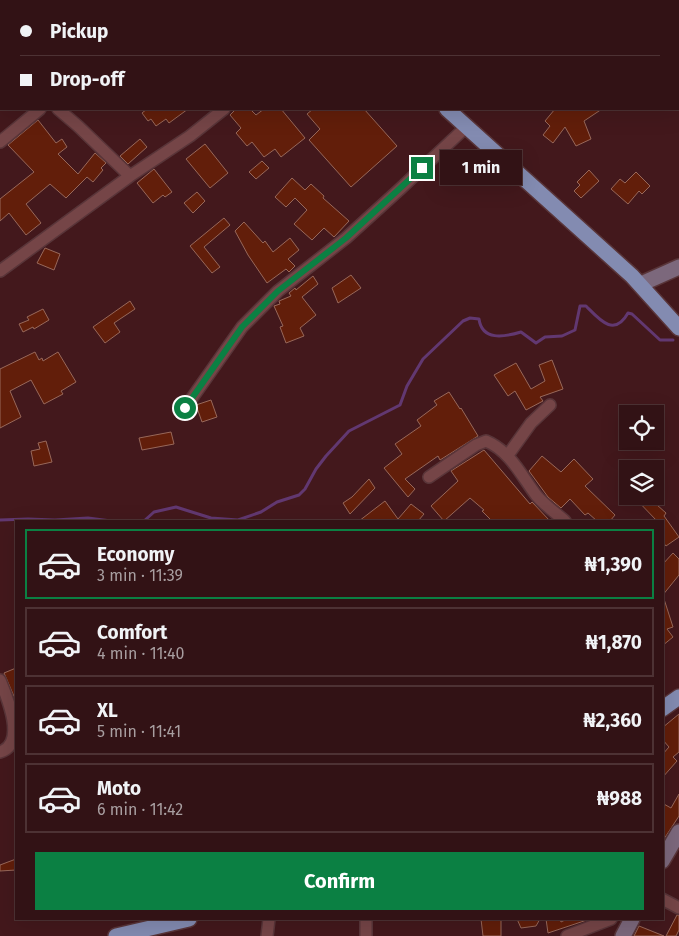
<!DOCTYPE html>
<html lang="en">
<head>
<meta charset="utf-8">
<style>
	:root { --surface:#321215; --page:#3d2022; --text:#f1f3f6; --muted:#a89ea0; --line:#4d3234; --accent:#0b8043 }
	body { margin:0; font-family:"Fira Sans",sans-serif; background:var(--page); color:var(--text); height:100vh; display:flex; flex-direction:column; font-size:19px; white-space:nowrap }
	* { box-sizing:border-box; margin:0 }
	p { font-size:16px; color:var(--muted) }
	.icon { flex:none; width:28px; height:28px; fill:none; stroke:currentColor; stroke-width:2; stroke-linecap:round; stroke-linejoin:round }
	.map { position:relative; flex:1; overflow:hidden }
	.details { position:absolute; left:15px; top:520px; width:649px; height:400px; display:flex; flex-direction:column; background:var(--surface); border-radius:0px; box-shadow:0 5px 20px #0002,0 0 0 1px var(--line) }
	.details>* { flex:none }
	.hud { position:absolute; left:0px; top:0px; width:680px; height:110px; box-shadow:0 5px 20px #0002,0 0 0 1px var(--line); display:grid; align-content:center; height:110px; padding:0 20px; background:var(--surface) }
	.controls { position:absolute; left:619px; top:405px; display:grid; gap:10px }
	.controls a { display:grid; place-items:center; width:45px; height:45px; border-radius:0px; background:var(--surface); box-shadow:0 5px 20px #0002,0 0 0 1px var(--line); font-size:25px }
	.end { position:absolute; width:22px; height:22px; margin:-11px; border:6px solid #0b8043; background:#fff; box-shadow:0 0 0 2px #fff }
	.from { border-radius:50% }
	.bubble { position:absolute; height:35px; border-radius:0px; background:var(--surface); box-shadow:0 5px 20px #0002,0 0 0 1px var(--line); font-size:16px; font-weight:700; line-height:35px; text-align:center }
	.hud b { display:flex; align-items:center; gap:18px; height:48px; font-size:19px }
	.hud b+b { border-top:1px solid var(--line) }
	.hud i { width:12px; height:12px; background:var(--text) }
	ul { padding:9px 0 0; list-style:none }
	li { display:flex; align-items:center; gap:15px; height:70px; margin:0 10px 8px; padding:0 10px; border:2px solid var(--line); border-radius:0px }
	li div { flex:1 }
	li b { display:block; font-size:19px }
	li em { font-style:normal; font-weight:700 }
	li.active { border-color:var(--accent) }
	li>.icon { width:45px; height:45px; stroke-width:1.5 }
	.cta { display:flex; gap:10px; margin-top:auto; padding:10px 20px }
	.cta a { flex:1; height:58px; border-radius:0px; background:var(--accent); color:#fff; font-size:20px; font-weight:700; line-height:58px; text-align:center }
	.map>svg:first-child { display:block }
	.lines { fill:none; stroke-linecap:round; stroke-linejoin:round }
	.stream { stroke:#623871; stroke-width:3 }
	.building { fill:#621e0a; stroke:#98685a }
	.street-casing { stroke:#593539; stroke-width:14 }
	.secondary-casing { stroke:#593539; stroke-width:18 }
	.primary-casing { stroke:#593539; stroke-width:18 }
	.street { stroke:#754547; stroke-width:11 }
	.secondary { stroke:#7c687c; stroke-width:15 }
	.primary { stroke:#838bb1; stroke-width:15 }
	.route { stroke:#0b8043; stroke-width:6 }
</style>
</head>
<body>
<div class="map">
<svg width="679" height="936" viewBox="0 0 679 936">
	<rect width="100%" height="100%" fill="#43181c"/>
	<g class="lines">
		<path class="stream" d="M0,520L28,519L55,520L88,518L111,521
			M144,521L154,512L176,507L211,518L238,520L261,512L277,502L299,495L305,489L316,469L326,456L349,431L400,405L407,386L423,359L463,321L470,318L479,319C482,341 504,337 521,332L536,343L545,337L562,336L575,330L580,306H586C599,319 614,338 628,313L632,314L660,340H673"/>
	</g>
	<path class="building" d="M147,109H188L169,123L166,119L156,126L151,119L148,121L142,113Z
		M236,109H250L256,115L264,109H281L305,138L281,157L275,149L264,157L252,142L247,146L236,133L241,128L230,115Z
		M313,109H364L397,146L351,187L309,140L320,129L307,114Z
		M555,109H602L584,121L591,139L576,146L565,127L553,143L543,135L550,126L545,121Z
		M38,120L56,143L62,139L67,147L58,154L78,174L95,153L106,163L101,168L103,170L93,182L87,177L66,198L50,184L26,204L41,223L26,235L9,213L0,221V199L34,172L8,145Z
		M140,139L147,147L128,164L120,156Z
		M205,144L228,173L210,188L186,159Z
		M262,161L269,168L256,179L249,172Z
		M154,169L172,192L165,197L163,195L153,203L137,183Z
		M589,170L599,181L581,198L574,191L580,185L577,182Z
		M636,172L650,186L642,194L639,191L628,204L611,189L620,179L625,183Z
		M292,178L305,190L311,184L324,196L323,198L349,221L334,237L324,228L312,240L294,224L307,210L295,198L286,207L275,197Z
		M197,192L205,201L193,213L184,203Z
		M224,218L230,225L204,247L220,267L212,273L190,246Z
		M244,222L263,243L265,241L273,252L290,238L299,250L288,259L295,266L289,272L286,269L267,283L248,255L235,231Z
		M45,248L60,254L54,270L37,263Z
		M351,275L361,288L338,303L332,288Z
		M313,276L318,284L302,297L316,315L300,328L304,336L286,343L280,327L283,326L274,306L280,304L279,301L291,296L289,293L295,288L296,290Z
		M130,301L135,309L114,323L120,332L105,343L93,327Z
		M43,309L49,320L34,329L33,327L23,332L19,324L29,320L27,317Z
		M35,352L39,360L42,358L43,361L58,352L76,382L61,391L63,394L44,404L31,380L10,391L21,417L0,428V369Z
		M552,360L563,389L540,397L543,401L526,410L515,391L508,396L494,375L516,363L531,389L545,381L539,365Z
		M449,392L460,409L461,408L478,436L440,460L438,456L405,479L415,489L408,497L384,468L402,454L395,444L421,426L417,420L437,405L434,401Z
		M211,400L217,417L202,422L196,405Z
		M171,432L174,444L142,450L139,438Z
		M46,441L52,462L34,466L31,451L40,449L38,443Z
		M484,450L530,504L532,502L550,521H492L482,511L484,510L470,498L444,521L431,506L458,481L451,471Z
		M542,456L561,472L574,459L593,479L585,486L615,515L610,521H597L588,513L585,515L570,499L561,508L548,497L529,471Z
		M369,479L375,488L350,514L343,503L352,497Z
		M633,496H647L666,513L664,516L679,537L666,546L662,541V521H657Z
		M385,501L398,519L411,504L424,514L418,521H359Z
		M673,553L679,559V575L662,596V565Z
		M664,599L673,627L667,629L673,637L662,646V600Z
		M16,668V701L4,673Z
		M679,714V752L673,757L677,761L662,778V755L669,747L662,739V728Z
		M679,794V816L662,842V803L671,808Z
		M16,859V870L0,871V865Z
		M677,915H679V930L676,936H666Z
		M481,919H501V936H483Z
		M517,919H540L536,926L521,928Z
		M546,919H560L561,922L567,919H590L548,933Z
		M639,926L664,936H634Z"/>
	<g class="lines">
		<defs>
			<path id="street" d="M106,0L107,1
				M0,31L1,34
				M58,109L78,126L130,176
				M0,142L40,109
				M0,271L130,176L190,136L224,109
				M185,408L242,327L278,291L346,238L400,189L466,127
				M508,455L531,423L550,405
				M429,477L476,445L486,441C510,451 521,475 536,495C544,505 556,513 565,521
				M0,680C7,697 27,744 0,752
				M662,899L679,908
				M366,919V936
				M267,936L269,919
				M567,936L611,919"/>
			<path id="secondary" d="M641,284L679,267
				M662,861L679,832
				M623,936L632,919"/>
			<path id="primary" d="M335,0L337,1
				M447,109L632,276L679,328
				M662,709L679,697
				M116,936L189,919"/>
		</defs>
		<use href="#street" class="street-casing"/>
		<use href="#secondary" class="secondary-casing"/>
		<use href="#primary" class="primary-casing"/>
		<use href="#street" class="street"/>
		<use href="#secondary" class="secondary"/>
		<use href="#primary" class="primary"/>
	</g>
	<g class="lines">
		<path class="route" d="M185,408L242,327L278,291L346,238L422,168"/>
	</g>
</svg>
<div class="controls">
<a><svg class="icon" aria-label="locate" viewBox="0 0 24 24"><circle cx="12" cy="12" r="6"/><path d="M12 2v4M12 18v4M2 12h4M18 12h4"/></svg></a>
<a><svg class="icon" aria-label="layers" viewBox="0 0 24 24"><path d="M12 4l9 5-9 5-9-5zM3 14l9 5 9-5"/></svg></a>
</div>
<i class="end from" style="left:185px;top:408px"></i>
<i class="end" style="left:422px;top:168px"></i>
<div class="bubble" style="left:440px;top:150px;width:82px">1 min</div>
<div class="hud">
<b><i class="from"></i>Pickup</b>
<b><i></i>Drop-off</b>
</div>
<section class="details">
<ul>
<li class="active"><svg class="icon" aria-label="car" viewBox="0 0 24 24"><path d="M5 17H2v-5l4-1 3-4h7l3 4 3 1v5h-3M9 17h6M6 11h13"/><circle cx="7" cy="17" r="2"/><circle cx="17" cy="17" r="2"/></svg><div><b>Economy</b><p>3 min · 11:39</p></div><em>₦1,390</em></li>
<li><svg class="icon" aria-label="car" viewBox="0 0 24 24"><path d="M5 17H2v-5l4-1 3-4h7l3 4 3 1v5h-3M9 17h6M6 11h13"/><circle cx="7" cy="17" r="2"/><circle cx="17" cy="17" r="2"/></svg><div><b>Comfort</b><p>4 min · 11:40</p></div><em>₦1,870</em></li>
<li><svg class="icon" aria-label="car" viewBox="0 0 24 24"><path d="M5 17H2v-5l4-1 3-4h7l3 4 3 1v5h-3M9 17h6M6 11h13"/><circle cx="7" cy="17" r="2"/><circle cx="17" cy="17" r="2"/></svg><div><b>XL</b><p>5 min · 11:41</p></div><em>₦2,360</em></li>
<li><svg class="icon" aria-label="car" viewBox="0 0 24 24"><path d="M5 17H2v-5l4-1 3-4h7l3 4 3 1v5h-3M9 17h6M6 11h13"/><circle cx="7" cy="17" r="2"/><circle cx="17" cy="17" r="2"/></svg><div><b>Moto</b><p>6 min · 11:42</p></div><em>₦988</em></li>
</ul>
<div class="cta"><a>Confirm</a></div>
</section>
</div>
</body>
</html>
